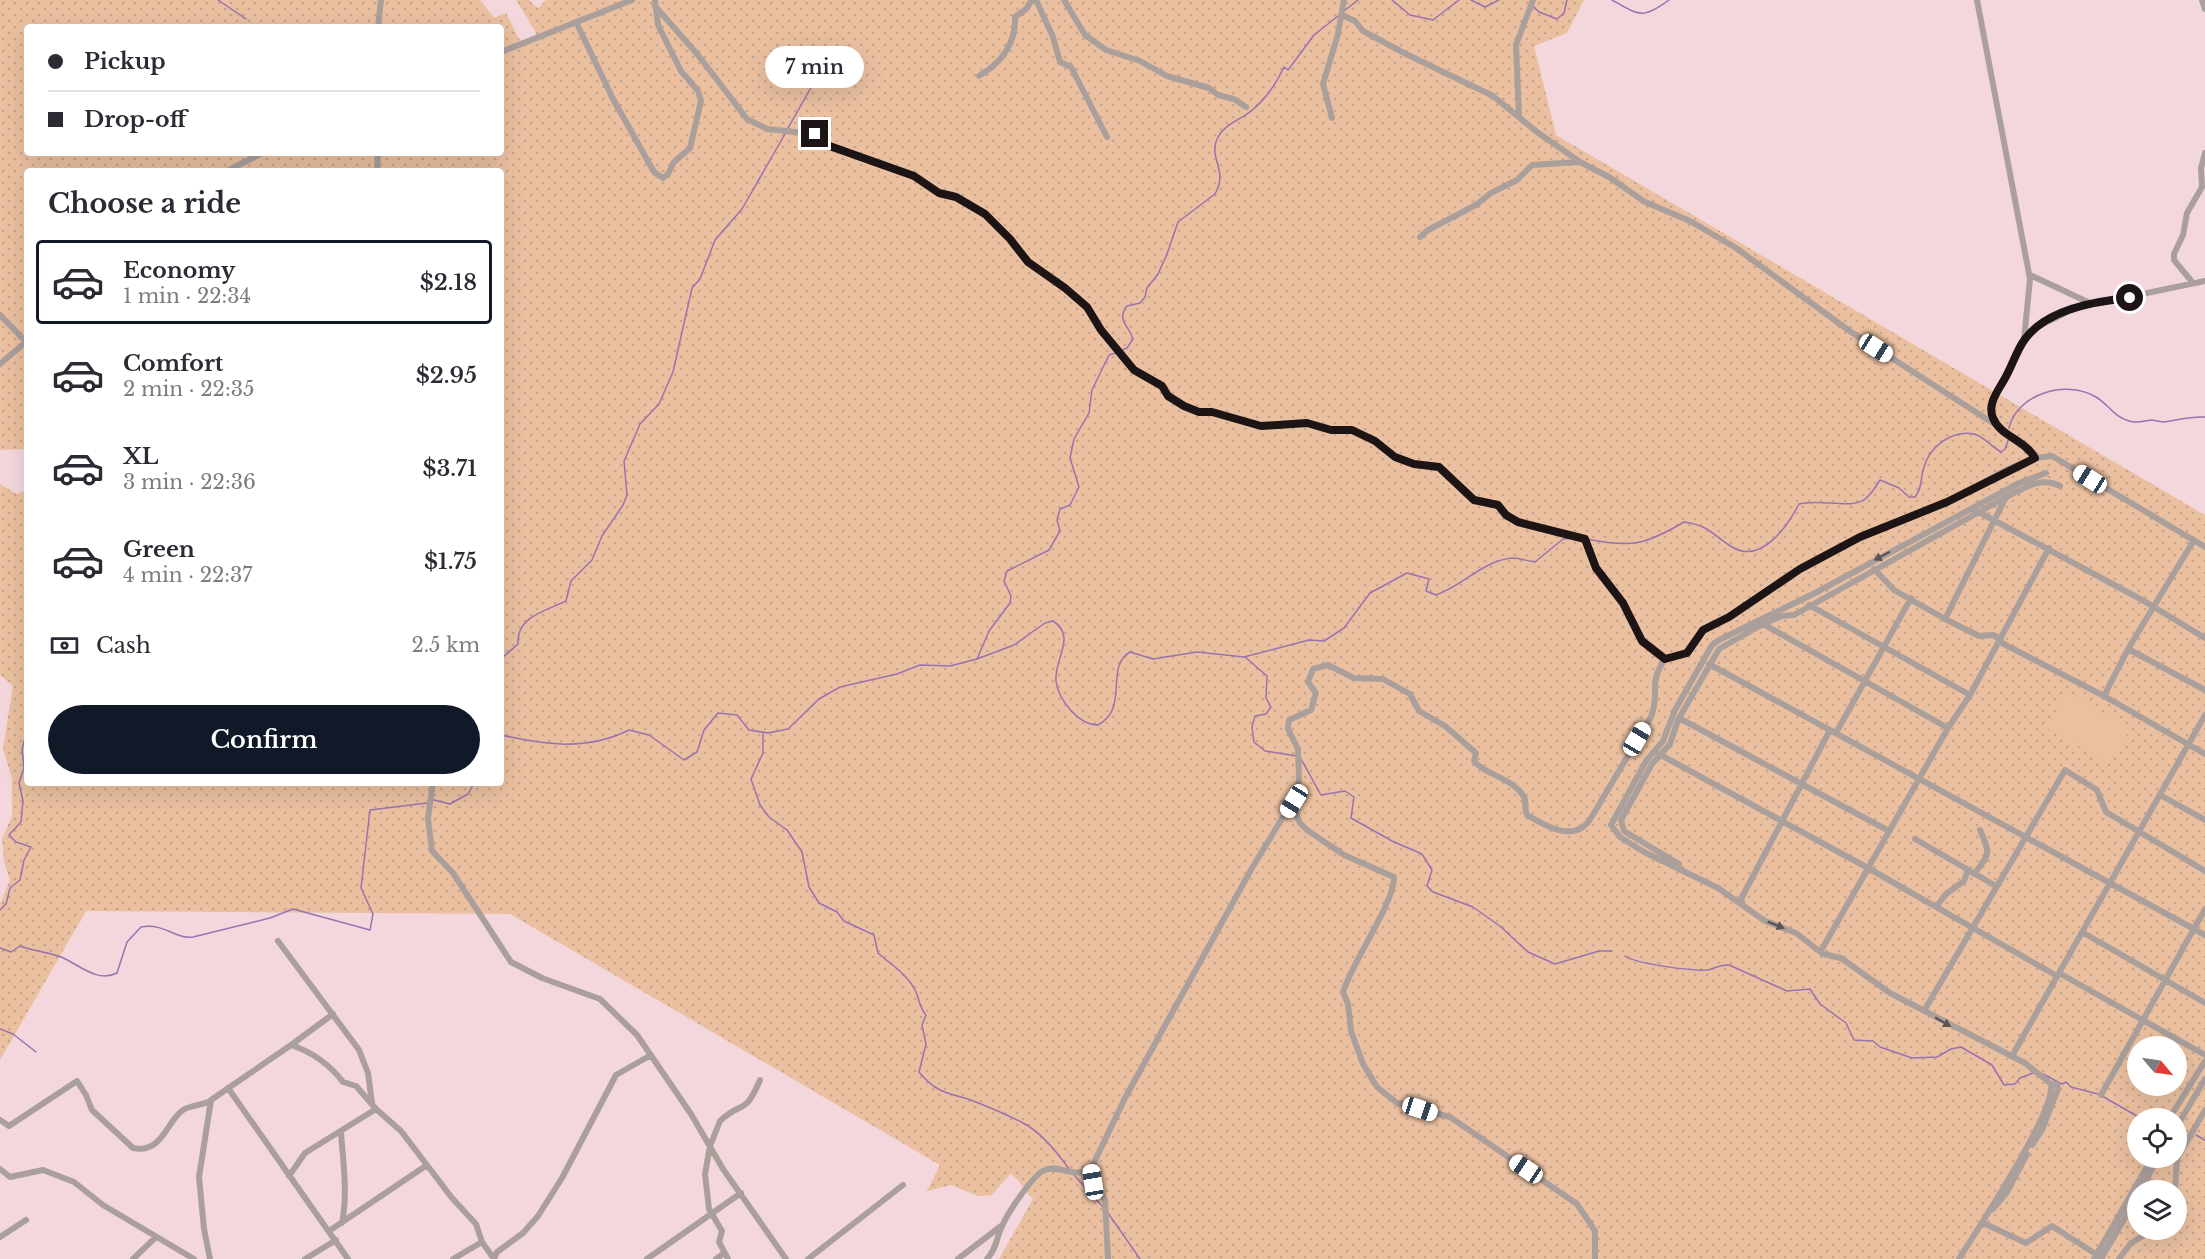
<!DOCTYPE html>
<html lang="en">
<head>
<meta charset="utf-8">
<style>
	:root { --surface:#fff; --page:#f7f7f7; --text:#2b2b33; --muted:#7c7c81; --line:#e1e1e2; --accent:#111827 }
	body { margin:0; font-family:"Libre Baskerville",serif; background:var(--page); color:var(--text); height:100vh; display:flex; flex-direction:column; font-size:22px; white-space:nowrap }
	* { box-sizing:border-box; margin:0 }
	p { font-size:20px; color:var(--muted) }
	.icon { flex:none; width:33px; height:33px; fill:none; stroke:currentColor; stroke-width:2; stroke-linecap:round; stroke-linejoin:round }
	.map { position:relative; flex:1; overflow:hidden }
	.side { position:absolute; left:24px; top:168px; width:480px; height:618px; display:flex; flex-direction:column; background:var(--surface); border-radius:6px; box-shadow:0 6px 24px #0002 }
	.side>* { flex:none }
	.top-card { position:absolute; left:24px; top:24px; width:480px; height:132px; border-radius:6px; box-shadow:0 6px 24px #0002; display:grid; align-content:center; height:132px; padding:0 24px; background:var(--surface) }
	.needle { width:39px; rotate:119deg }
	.tools { position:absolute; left:2127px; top:1036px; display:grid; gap:12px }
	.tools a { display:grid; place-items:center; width:60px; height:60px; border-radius:50%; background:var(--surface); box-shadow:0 6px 24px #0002; font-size:30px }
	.end { position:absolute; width:27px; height:27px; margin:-14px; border:8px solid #1d1415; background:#fff; box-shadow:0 0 0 3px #fff }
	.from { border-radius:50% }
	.bubble { position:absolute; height:42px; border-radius:21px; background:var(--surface); box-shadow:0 6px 24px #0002; font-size:20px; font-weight:600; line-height:42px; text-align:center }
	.car { position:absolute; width:18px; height:36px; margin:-18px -9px; border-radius:8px; box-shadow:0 0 4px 2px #0007; background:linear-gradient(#fff 24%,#345 0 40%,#fff 0 76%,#345 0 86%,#fff 0) }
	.top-card b { display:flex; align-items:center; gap:21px; height:57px; font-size:22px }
	.top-card b+b { border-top:2px solid var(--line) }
	.top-card i { width:15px; height:15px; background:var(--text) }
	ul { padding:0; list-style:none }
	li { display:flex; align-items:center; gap:18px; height:84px; margin:0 12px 9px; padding:0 12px; border:3px solid transparent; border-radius:6px }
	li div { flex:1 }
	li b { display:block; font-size:22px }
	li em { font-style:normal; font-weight:600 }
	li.active { border-color:var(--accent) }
	li>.icon { width:54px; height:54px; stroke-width:1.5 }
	h2 { padding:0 24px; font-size:27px; line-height:72px }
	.pay { display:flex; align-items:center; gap:15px; height:66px; padding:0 24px; font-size:22px }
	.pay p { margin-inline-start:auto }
	.primary-button { display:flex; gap:12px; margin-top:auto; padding:12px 24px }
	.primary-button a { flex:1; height:69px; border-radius:36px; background:var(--accent); color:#fff; font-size:24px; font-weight:600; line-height:69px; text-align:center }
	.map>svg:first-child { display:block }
	.grass { fill:url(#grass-dots); fill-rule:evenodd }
	.green { fill:#eac0a0 }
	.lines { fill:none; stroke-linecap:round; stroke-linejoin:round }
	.stream { stroke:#9a72af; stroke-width:1.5 }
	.minor { stroke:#ab9f9c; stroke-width:6 }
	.oneway { fill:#5d5352 }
	.route { stroke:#1d1415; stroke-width:8 }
</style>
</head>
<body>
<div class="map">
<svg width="2205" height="1259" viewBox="0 0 2205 1259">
	<defs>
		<pattern id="grass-dots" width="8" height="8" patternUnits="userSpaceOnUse" patternTransform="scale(1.5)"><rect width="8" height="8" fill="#eac0a0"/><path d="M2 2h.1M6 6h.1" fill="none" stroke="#c8a489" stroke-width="1.8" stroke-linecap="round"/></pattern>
	</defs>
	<rect width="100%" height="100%" fill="#f3d7dc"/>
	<path class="grass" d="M0,0H480L494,18L506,13L519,39L523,41L535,37L536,33L516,0H529L538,8L546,0H1584L1567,33L1534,46L1556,135L2205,515V1259H999L1033,1199C1024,1191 1020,1179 1010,1174L992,1195L978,1196L951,1185L927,1191L940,1165L510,914L86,911L0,1060V904L10,880L4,862L2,839L12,816V778L3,749L13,686L0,675V484L17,494L27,490V783H501V171H27V449L0,450ZM27,27H501V153H27ZM2138,1047H2176V1086H2138ZM2138,1119H2176V1158H2138ZM2138,1191H2176V1230H2138Z"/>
	<path class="green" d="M2067,691L2130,729L2110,764L2047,728Z"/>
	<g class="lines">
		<path class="stream" d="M218,0L246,19
			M1392,0L1410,15L1433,20L1459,0
			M1471,0L1485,7L1499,0
			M1612,0C1639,15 1642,20 1669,0
			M1533,6L1539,12L1557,19L1564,13L1567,0
			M1344,11L1358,0
			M788,128L825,63
			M1120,351L1127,348L1133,339C1129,325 1116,321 1127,306L1140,303L1145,297L1147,288L1158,274L1167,254L1178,222L1215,194C1229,170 1207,157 1218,137C1225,124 1240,120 1251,111C1265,100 1276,84 1284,67L1288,70L1314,35L1338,16
			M2009,428C2017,394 2066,379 2096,397C2108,404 2114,417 2129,421C2137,424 2143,421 2151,420C2155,420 2160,422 2164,422C2180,420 2188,416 2205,417
			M1587,539C1632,548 1645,545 1684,522C1711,526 1712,535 1732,547C1762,565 1788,525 1799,504C1818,498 1853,510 1865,499C1872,494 1875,487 1880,480L1899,488L1909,497H1915C1923,487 1920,478 1924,467C1930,446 1952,430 1974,434C1983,436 1992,447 2001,452L2005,449L2009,438
			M1245,657L1267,676L1266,698L1271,707L1266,714L1255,716L1252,727L1254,742L1265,751L1297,756
			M501,659L518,644C516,617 545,611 566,601L571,581L592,560L602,536L623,505L627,495L624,461L640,424L659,404L673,372L692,288L700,279L715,240L742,209L785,134
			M977,659L989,631L1010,603L1011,596L1004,581L1007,571L1049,550L1060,531L1057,520L1060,509L1070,505L1079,487L1070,458L1074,439L1089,413L1092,390L1109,355L1116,353
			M501,699V710
			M763,734V753L751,779L760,805L769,817L787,830L802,852L809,887L819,903L837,912L844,921L874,935L878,953C891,965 908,974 916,992C920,1001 919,1007 926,1015L922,1025L926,1044L919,1072C939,1096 950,1092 976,1102C991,1108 1008,1115 1023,1123C1041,1132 1057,1152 1069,1169
			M501,735C545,745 587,751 629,730L649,735L684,760L697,752L704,730L718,713L737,715L749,730L768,733L788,729L819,699L840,687L897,674L920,665L950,666L977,659L1014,645L1045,623L1053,621C1077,636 1054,659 1056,681C1058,699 1078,725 1098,725C1130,708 1104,667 1130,652L1153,659L1197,652L1244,657L1309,640L1324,641L1344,628L1370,593L1407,573L1429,579L1426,591L1436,595C1463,586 1482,561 1512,558C1520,558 1527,561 1535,562L1563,539L1574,538
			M1301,759L1321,795L1345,791L1354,797L1351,818L1392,841L1422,854L1432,870L1427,886L1433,892L1473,907L1501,927L1528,952L1555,964L1599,951H1612
			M434,800L450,804L468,794L474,783
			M0,910L6,904L10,888L20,880L24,860L31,847L16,842L9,835L21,822L23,801L19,783L24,768L22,749L27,732
			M0,948L11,952L20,946C33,951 49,952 61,957C80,965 97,983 117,973L127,942L141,927C166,923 173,939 193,937L270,918L293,909L370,930L373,914L361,888L370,810L427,803
			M1625,956C1636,964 1692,971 1707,970C1715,969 1719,964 1729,965L1787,991L1810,989L1820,1004L1846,1023L1854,1040L1873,1041L1880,1047L1912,1058L1937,1057L1951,1049L1961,1047L1992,1065L2004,1085L2015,1084L2020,1078L2033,1073
			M0,1029L13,1034L36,1052
			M2043,1074L2062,1084L2066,1082L2071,1087L2098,1094
			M2102,1096L2142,1119
			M2196,1135L2205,1140
			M1074,1175L1103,1207
			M1108,1213L1140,1259"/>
		<path class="minor" d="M1036,0L1053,37L1060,62L1071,67L1107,137
			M1064,0L1085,35L1106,50L1140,61L1167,76L1209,88L1218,95L1234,99L1246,107
			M1977,0L2030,279L2024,340L1996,395L1991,411L1996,425L2028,448L2035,458
			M2202,0L2205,9
			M655,6L698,55L747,119L767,129L815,134L829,147L914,176L939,193L956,197L985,214L1010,239L1027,262L1066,288L1087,307L1101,330L1125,361L1134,370L1162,386L1172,399L1199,412H1212L1261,426L1307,423L1331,430H1352L1376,442L1395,457L1414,464L1439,467L1474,500L1498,505C1517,534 1557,526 1585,539L1596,568L1623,603L1643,641L1665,659
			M1342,15L1355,21L1363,31L1406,54L1493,96L1537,132L1580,162L1609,177L1645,202L1690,221L1736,248L1851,332L1996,425
			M576,22L613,99L654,172L663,178L668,174L674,162L690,148L701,101L698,91L681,71L658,25L655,0
			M378,27L381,0
			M501,52L632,0
			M979,76C1001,63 1016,45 1015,17L1026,9L1032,0
			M1519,116L1516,45L1533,0
			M1332,118L1323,84L1338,34L1344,0
			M227,171L262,153
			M377,171L378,153
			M1420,237L1428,230L1476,205L1491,193L1517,180L1532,165L1579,162
			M2030,275L2090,303
			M2193,283L2174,260V254L2183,235L2187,213L2202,187L2201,168L2205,153
			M0,315L26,342
			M2024,340L2037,327L2075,308L2205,281
			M0,364L27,341
			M1975,510L2144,601L2205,638
			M1874,569L1894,590L1945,619L1979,636L1993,635L2001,639
			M1809,605L1970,695
			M1945,619L2006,497
			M1763,624L1948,728
			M2000,642L2104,696L2205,754
			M2128,649L2205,690
			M1709,664L2205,935
			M2104,696L2128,649L2194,540
			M1679,718L1889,831
			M1836,733L1911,598
			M1657,753L1868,868L2057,976
			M433,783L428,818L432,851L453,873L511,962L542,978L600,999L637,1035L691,1114L723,1169L786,1259
			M2160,795L2205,820
			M1294,801V809L1300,823L1307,830L1344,855L1394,877C1395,902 1352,962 1343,992L1348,1004L1351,1031L1363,1064L1377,1087L1397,1103L1450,1117L1577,1204L1595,1231V1259
			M1915,839L1996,886
			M1679,864L1624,831L1621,820L1652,764L1670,744L1678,720L1719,649L1763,624L1782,616L1794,615L2006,497C2025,488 2040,476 2060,486
			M1974,874C1990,853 1991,855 1980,830
			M1743,905L1741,899L1830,730
			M1936,907L1946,894L1964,881L1968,870
			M2082,932L2205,1003
			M278,941L359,1050L368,1073L372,1103
			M1822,949L1948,728L1970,695L2049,548
			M2059,973L2205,1055
			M1924,1011L2065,770L2097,790L2106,812L2205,871
			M291,1045L333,1014
			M2012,1056L2205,715
			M228,1088L348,1259
			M2101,1095L2205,909
			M2169,1119L2205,1061
			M0,1120L9,1126L77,1081L86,1095L92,1110L133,1148C163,1154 167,1120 183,1110C191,1105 203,1105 211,1101
			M2176,1128L2205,1079
			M341,1132C343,1162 348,1193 342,1223
			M2032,1145L2042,1130L2058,1089L2057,1084H2051
			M0,1169L10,1177L43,1170L74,1182L103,1205L194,1259
			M1091,1169L1093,1182L1105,1200L1108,1259
			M289,1176L305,1153L376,1109
			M2140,1191L2158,1158
			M2175,1191L2177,1159L2205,1110
			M1993,1209L2007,1192L2027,1154
			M1983,1223L2026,1243L2052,1226L2102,1258
			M329,1231L427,1165
			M0,1237L26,1220
			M133,1259L156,1237
			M210,1259L204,1229L199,1177L211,1100L291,1045C312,1052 330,1065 343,1082L356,1086L376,1109L401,1131L452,1198L476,1224L482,1242L494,1259
			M305,1259L336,1240
			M453,1259L482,1242
			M494,1259L497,1252L523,1233L538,1216L562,1178L616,1075L651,1055
			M647,1259L741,1193
			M716,1259L723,1254
			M728,1259L719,1242L722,1231L709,1209L705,1174L710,1146L720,1121C744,1099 744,1117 760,1080
			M808,1259L903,1185
			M958,1259L1001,1226
			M987,1259C997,1248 996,1239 1002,1226C1008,1213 1033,1174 1045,1170C1060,1164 1072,1179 1091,1169L1125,1098L1252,868L1295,797L1299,780L1298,749L1288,729L1289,720L1311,710L1316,693L1308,682L1313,669L1328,665L1354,678L1383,679L1410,694L1419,711L1445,726L1476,753L1474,761C1486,776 1512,777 1524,797C1527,803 1524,809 1527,815C1546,826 1575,844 1591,818L1651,717C1661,691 1647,685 1665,659L1687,653L1703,631L1729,617L1800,569L1850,542L1947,502L2008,469L2035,458L2052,456L2205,547
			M1959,1259C1977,1230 2056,1111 2051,1084L2025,1063L1890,993L1841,958L1823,954L1796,933L1765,921L1718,888L1644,852L1620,837L1611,825L1646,761L1663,741L1675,710L1712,645L1719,640L1815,593L2019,483L2046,473
			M2094,1259L2152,1158
			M2101,1259L2138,1195
			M2119,1259L2131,1243L2153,1230"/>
	</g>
	<defs><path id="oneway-solid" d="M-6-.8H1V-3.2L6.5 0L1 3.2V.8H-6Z" transform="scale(1.5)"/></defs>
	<g class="oneway">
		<use href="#oneway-solid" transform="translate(1882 556) rotate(152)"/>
		<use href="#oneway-solid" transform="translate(1776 925) rotate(22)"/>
		<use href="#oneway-solid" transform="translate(1943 1022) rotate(30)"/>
	</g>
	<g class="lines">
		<path class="route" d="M815,134L824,144L914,176L939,193L956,197L985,214L1010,239L1028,262L1065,288L1087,307L1101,330L1134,370L1162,386L1168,396L1184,406L1199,412H1212L1261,426L1307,423L1331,430H1352L1375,441L1395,457L1414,464L1439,467L1474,500L1498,505L1506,515L1518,522L1585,539L1596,568L1623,603L1642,641L1665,659L1687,653L1703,630L1729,617L1800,569L1860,537L1947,502L2035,458C2025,440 2000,436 1993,418C1987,404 1998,391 2004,380C2012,367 2016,351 2025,339C2047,309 2095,301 2130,298"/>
	</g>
</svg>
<div class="tools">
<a><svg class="needle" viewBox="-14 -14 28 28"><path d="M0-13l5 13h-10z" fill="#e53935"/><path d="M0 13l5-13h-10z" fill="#7c7c81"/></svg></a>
<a><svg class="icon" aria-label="locate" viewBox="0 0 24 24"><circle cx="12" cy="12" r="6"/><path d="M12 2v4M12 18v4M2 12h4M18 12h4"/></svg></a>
<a><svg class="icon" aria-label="layers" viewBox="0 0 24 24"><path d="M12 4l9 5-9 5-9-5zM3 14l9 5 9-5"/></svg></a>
</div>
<i class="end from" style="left:2130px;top:298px"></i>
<i class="end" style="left:815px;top:134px"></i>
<div class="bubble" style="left:765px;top:46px;width:99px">7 min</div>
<i class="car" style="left:1876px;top:348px;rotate:122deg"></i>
<i class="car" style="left:2090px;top:479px;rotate:302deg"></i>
<i class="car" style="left:1637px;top:739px;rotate:31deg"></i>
<i class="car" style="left:1294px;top:801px;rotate:212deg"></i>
<i class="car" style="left:1420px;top:1109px;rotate:108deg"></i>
<i class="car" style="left:1526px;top:1169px;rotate:304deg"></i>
<i class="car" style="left:1093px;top:1182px;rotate:351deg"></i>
<div class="top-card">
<b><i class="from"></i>Pickup</b>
<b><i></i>Drop-off</b>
</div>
<section class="side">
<h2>Choose a ride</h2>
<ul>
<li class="active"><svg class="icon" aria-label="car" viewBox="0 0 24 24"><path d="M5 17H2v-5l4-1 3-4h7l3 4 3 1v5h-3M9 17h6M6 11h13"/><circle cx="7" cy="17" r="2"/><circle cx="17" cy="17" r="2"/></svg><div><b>Economy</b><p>1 min · 22:34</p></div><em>$2.18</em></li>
<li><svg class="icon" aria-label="car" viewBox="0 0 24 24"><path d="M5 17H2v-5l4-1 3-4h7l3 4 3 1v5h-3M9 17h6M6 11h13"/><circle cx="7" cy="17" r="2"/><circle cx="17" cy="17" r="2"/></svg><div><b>Comfort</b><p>2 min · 22:35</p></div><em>$2.95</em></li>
<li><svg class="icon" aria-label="car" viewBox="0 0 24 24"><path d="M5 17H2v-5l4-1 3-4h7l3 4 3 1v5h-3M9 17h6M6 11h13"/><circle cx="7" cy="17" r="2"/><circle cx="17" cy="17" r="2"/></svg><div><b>XL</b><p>3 min · 22:36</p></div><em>$3.71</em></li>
<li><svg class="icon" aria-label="car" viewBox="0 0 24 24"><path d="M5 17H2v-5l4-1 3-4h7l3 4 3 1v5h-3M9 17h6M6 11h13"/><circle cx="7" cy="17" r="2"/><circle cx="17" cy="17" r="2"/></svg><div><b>Green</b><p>4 min · 22:37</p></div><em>$1.75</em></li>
</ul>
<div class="pay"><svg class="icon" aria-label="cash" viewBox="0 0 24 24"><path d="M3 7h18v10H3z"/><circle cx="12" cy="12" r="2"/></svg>Cash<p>2.5 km</p></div>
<div class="primary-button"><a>Confirm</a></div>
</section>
</div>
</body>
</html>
